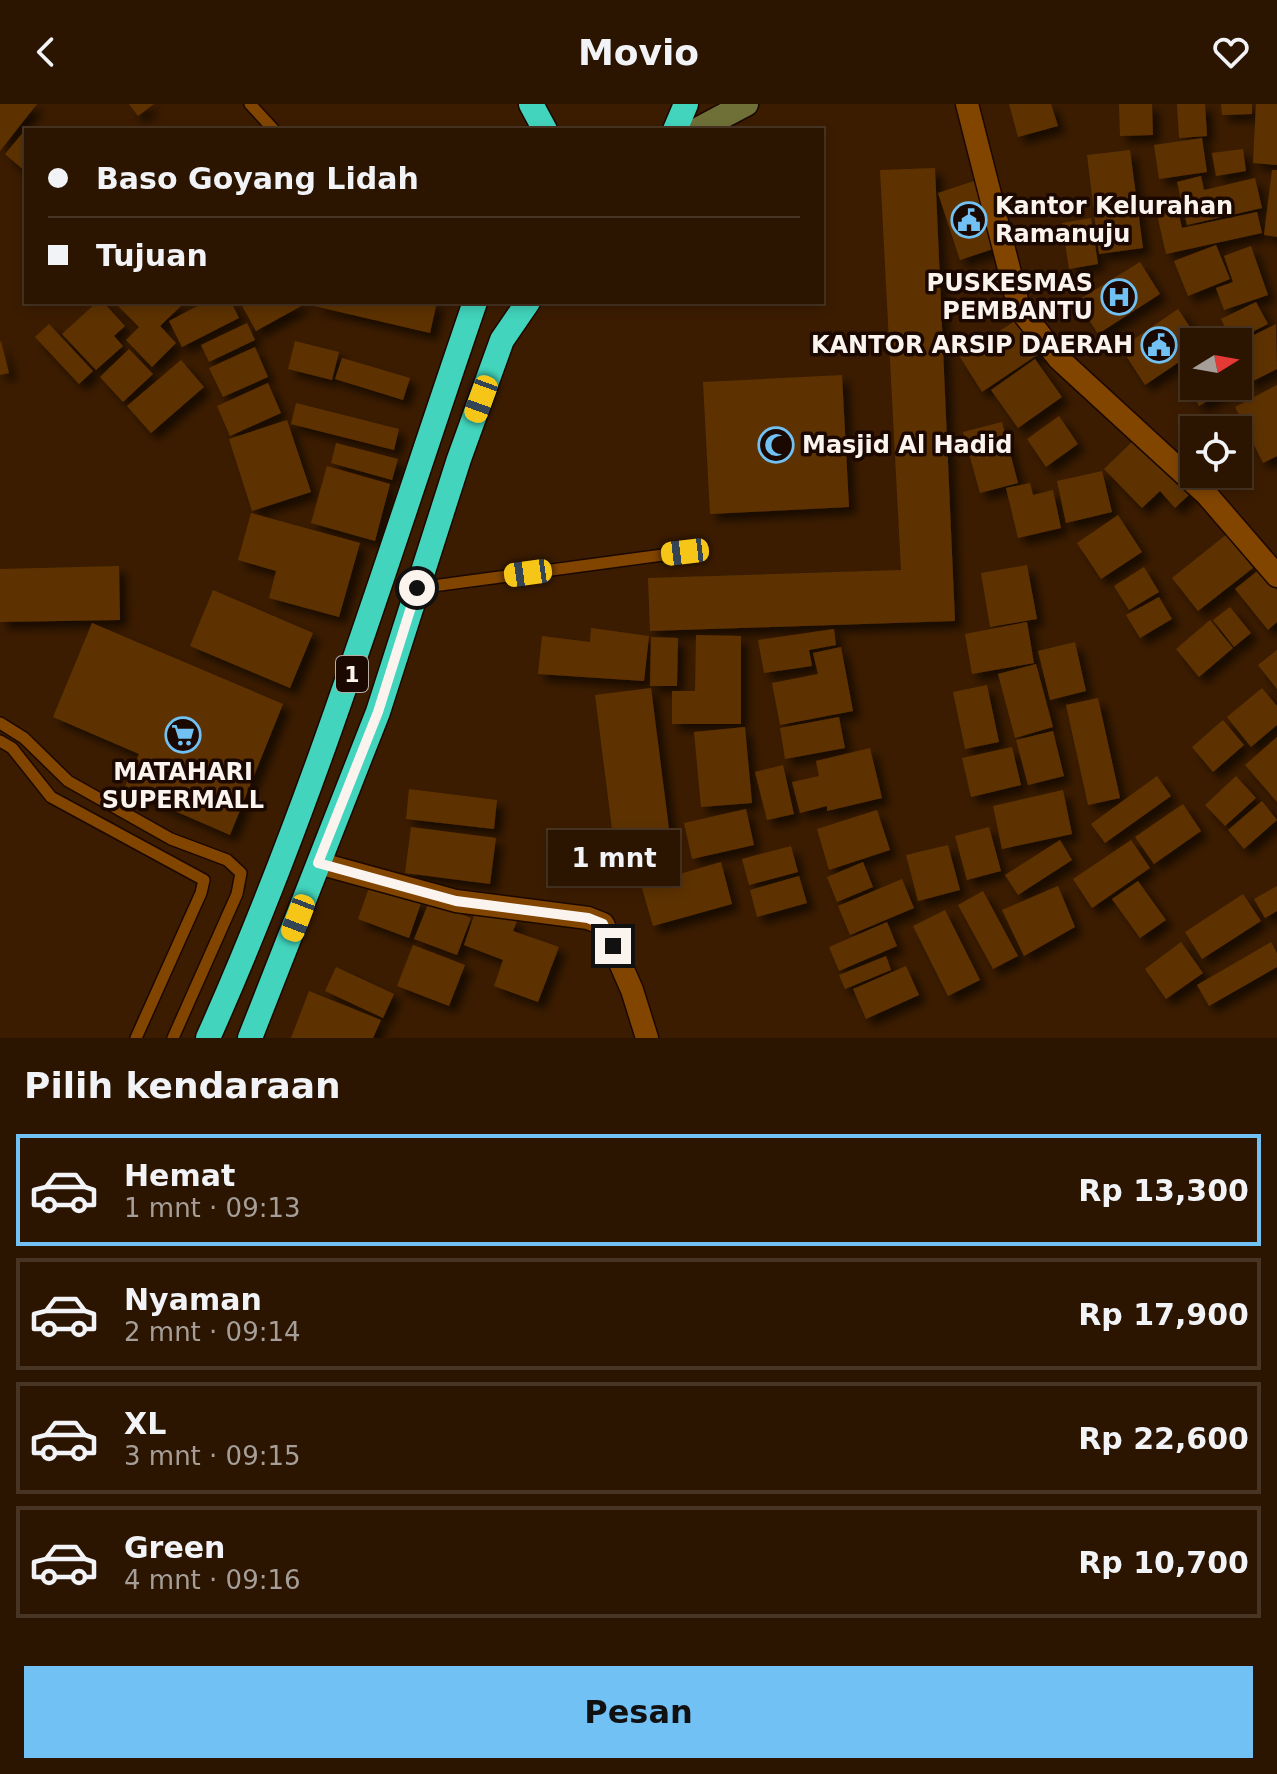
<!DOCTYPE html>
<html lang="id">
<head>
<meta charset="utf-8">
<style>
	:root { --surface:#2c1500; --page:#38220f; --text:#f1f3f6; --muted:#a69f99; --line:#483422; --accent:#72c1f5 }
	body { margin:0; font-family:"DejaVu Sans",sans-serif; background:var(--page); color:var(--text); height:100vh; display:flex; flex-direction:column; font-size:30px; white-space:nowrap }
	* { box-sizing:border-box; margin:0 }
	p { font-size:26px; color:var(--muted) }
	.icon { flex:none; width:44px; height:44px; fill:none; stroke:currentColor; stroke-width:2; stroke-linecap:round; stroke-linejoin:round }
	.map { position:relative; height:934px; overflow:hidden }
	.side { display:flex; flex-direction:column; background:var(--surface); flex:1 }
	.side>* { flex:none }
	.top-card { position:absolute; left:24px; top:24px; width:800px; height:176px; border-radius:0px; box-shadow:0 4px 12px #0003,0 0 0 2px var(--line); display:grid; align-content:center; height:176px; padding:0 24px; background:var(--surface) }
	.needle { width:52px; rotate:79deg }
	.buttons { position:absolute; left:1180px; top:224px; display:grid; gap:16px }
	.buttons a { display:grid; place-items:center; width:72px; height:72px; border-radius:0px; background:var(--surface); box-shadow:0 4px 12px #0003,0 0 0 2px var(--line); font-size:40px }
	.end { position:absolute; width:36px; height:36px; margin:-18px; border:10px solid #fbf3ee; background:#111; box-shadow:0 0 0 4px #111 }
	.from { border-radius:50% }
	.bubble { position:absolute; height:56px; border-radius:0px; background:var(--surface); box-shadow:0 4px 12px #0003,0 0 0 2px var(--line); font-size:26px; font-weight:600; line-height:56px; text-align:center }
	.car { position:absolute; width:24px; height:48px; margin:-24px -12px; border-radius:10px; box-shadow:0 0 6px 2px #0007; background:linear-gradient(#f5c518 24%,#345 0 40%,#f5c518 0 76%,#345 0 86%,#f5c518 0) }
	.top-card b { display:flex; align-items:center; gap:28px; height:76px; font-size:30px }
	.top-card b+b { border-top:2px solid var(--line) }
	.top-card i { width:20px; height:20px; background:var(--text) }
	ul { padding:0; list-style:none }
	li { display:flex; align-items:center; gap:24px; height:112px; margin:0 16px 12px; padding:0 8px; border:4px solid var(--line); border-radius:0px }
	li div { flex:1 }
	li b { display:block; font-size:30px }
	li em { font-style:normal; font-weight:600 }
	li.selected { border-color:var(--accent) }
	li>.icon { width:72px; height:72px; stroke-width:1.5 }
	h2 { padding:0 24px; font-size:36px; line-height:96px }
	.cta { display:flex; gap:16px; margin-top:auto; padding:16px 24px }
	.cta a { flex:1; height:92px; border-radius:0px; background:var(--accent); color:#111; font-size:32px; font-weight:600; line-height:92px; text-align:center }
	header { display:flex; justify-content:space-between; align-items:center; height:104px; padding:0 24px; background:var(--surface); font-size:36px; font-weight:600 }
	.map>svg:first-child { display:block }
	.building { fill:#5d3204; filter:url(#shadow) }
	.lines { fill:none; stroke-linecap:round; stroke-linejoin:round }
	.lane-casing { stroke:#1b0800; stroke-width:14 }
	.street-casing { stroke:#1b0800; stroke-width:25 }
	.secondary-casing { stroke:#1b0800; stroke-width:27 }
	.highway-casing { stroke:#1b0800; stroke-width:27 }
	.lane { stroke:#814500; stroke-width:11 }
	.street { stroke:#814500; stroke-width:22 }
	.secondary { stroke:#6e7038; stroke-width:24 }
	.highway { stroke:#42d4bc; stroke-width:24 }
	.route { stroke:#fbf3ee; stroke-width:10 }
	.labels { text-anchor:middle; dominant-baseline:central; stroke-width:7; stroke-linejoin:round; paint-order:stroke }
	.shield { fill:#1b0800; stroke:#b8aca7; stroke-width:2 }
	.shield-label { font-size:22px; font-weight:bold; fill:#fbf3ee }
	.poi-label { font-size:24px; font-weight:bold; fill:#fbf3ee; stroke:#1b0800; text-anchor:start }
</style>
</head>
<body>
<header><svg class="icon" aria-label="back" viewBox="0 0 24 24"><path d="M15 5l-7 7 7 7"/></svg>Movio<svg class="icon" aria-label="heart" viewBox="0 0 24 24"><path d="M12 20l-8-8c-3-5 5-10 8-4 3-6 11-1 8 4z"/></svg></header>
<div class="map">
<svg width="1277" height="934" viewBox="0 0 1277 934">
	<defs>
		<filter id="shadow"><feDropShadow dx="7" dy="7" stdDeviation="4" flood-color="#0009"/></filter>
	</defs>
	<rect width="100%" height="100%" fill="#3b1c00"/>
	<path class="building" d="M0,0H37L0,47Z
		M129,0H154L138,12Z
		M1009,0H1051L1058,22L1018,33Z
		M1119,0H1152L1153,31L1120,32Z
		M1177,0H1205L1207,32L1179,34Z
		M1221,0H1252V10L1222,11Z
		M1256,0H1277V61L1253,59Z
		M26,25V68L5,50Z
		M1202,34L1207,68L1159,75L1154,41Z
		M1243,45L1246,67L1216,72L1212,49Z
		M1130,46L1143,144L1099,150L1087,51Z
		M935,64L955,517L650,527L648,474L901,466L880,66Z
		M1272,66H1277V133L1264,131Z
		M1201,72L1204,86L1255,74L1262,104L1187,121L1177,78Z
		M977,76L999,143L960,156L938,89Z
		M1177,102L1182,124L1257,108L1262,129L1166,150L1156,106Z
		M1091,114L1098,160L1069,165L1062,119Z
		M1216,141L1230,175L1188,192L1174,157Z
		M1251,142L1268,191L1224,206L1216,184L1233,178L1224,152Z
		M1140,158L1160,190L1098,230L1077,197Z
		M97,198H103L125,222L114,232L123,242L96,266L62,230Z
		M114,198H177L181,202L160,222L176,239L152,263L126,236L139,223Z
		M205,198H231L239,214L182,243L169,217Z
		M240,198H301L303,201L256,227Z
		M315,198H437L430,229L314,202Z
		M1256,198L1268,220L1232,238L1221,215Z
		M1178,205L1200,238H1194V248L1145,281L1121,244Z
		M1021,213L1043,247L982,288L960,253Z
		M247,219L255,236L209,258L201,241Z
		M49,220L93,267L79,280L35,233Z
		M1276,220L1277,265L1249,279L1238,256V239Z
		M1,237L9,269L0,271V238Z
		M295,237L339,248L332,276L288,265Z
		M255,243L268,273L223,293L209,264Z
		M129,245L153,270L123,298L100,273Z
		M342,254L410,274L403,296L335,275Z
		M1035,255L1062,293L1018,324L991,286Z
		M181,256L204,283L151,329L127,302Z
		M1194,262V282H1234L1199,302L1181,270Z
		M842,271L849,403L710,410L703,278Z
		M268,279L281,309L230,332L217,302Z
		M1277,281V352L1263,359L1235,303Z
		M296,299L399,325L394,346L291,320Z
		M1059,312L1078,340L1046,363L1027,335Z
		M287,316L311,388L252,407L229,335Z
		M1002,318L1018,379L980,389L963,328Z
		M1137,333L1191,389L1175,404L1160,387L1142,404L1104,365Z
		M336,339L398,355L392,376L331,359Z
		M327,362L390,380L375,437L311,419Z
		M1102,367L1112,408L1066,419L1057,377Z
		M1030,379L1033,391L1053,386L1061,424L1018,434L1006,384Z
		M251,409L360,439L339,513L269,494L276,467L238,456Z
		M1118,411L1142,448L1101,475L1077,439Z
		M1227,430L1253,464L1198,507L1172,474Z
		M1027,461L1037,515L990,523L981,469Z
		M119,462L120,516L0,518V465Z
		M1144,463L1159,488L1129,506L1114,482Z
		M1260,465L1277,486V518L1268,526L1235,485Z
		M213,486L313,529L290,584L190,542Z
		M1159,493L1172,515L1140,534L1126,511Z
		M1230,503L1251,529L1234,543L1213,516Z
		M1210,516L1233,544L1199,573L1176,545Z
		M1027,518L1034,559L972,570L965,530Z
		M92,519L283,600L230,731L124,685L139,650L53,613Z
		M591,524L649,532L644,577L538,570L542,532L590,538Z
		M834,525L836,541L809,546L812,562L764,569L758,536Z
		M696,531L741,532V620H672V587H695Z
		M651,533L678,534L677,582H650Z
		M1075,538L1086,587L1050,596L1038,547Z
		M841,543L853,607L780,621L772,579L818,570L813,549Z
		M1277,546V585L1258,561Z
		M1036,560L1053,623L1015,634L998,570Z
		M987,581L999,638L965,645L953,588Z
		M651,584L669,725L613,733L595,591Z
		M1262,584L1277,602V621L1251,643L1227,613Z
		M1098,594L1120,694L1088,701L1066,601Z
		M839,613L845,644L785,655L780,624Z
		M1223,616L1244,641L1213,668L1192,643Z
		M745,623L752,699L701,703L694,628Z
		M1053,627L1064,672L1028,681L1016,636Z
		M1277,633V698L1245,661Z
		M1012,643L1021,681L971,693L962,654Z
		M870,644L882,694L827,707V702L800,709L792,678L819,672L816,657Z
		M783,661L794,710L767,716L755,668Z
		M1157,672L1171,692L1105,739L1091,720Z
		M1236,672L1256,694L1225,722L1205,701Z
		M409,685L497,696L494,725L406,715Z
		M1063,686L1072,730L1002,745L993,702Z
		M1262,697L1277,716L1244,745L1228,726Z
		M1183,700L1201,727L1154,760L1135,733Z
		M746,705L754,741L692,755L684,719Z
		M877,706L890,746L829,766L817,725Z
		M411,723L496,734L490,780L405,769Z
		M989,723L1001,767L967,776L955,732Z
		M1060,736L1072,756L1018,791L1005,771Z
		M1131,736L1150,764L1092,804L1073,775Z
		M948,741L960,786L918,797L906,751Z
		M791,742L798,768L749,781L742,755Z
		M721,758L732,800L653,822L641,781Z
		M863,758L873,783L837,798L827,773Z
		M799,772L807,799L757,813L750,786Z
		M902,775L914,804L850,831L838,802Z
		M1138,777L1166,816L1140,834L1112,795Z
		M370,781L421,799L409,834L358,815Z
		M1058,782L1075,823L1024,852L1002,806Z
		M1277,782V807L1265,814L1254,795Z
		M983,787L1018,852L993,865L958,801Z
		M1243,790L1261,817L1202,855L1185,828Z
		M429,798L471,814L457,851L414,835Z
		M477,803L517,817L513,827L559,843L538,898L494,882L503,856L464,841Z
		M945,806L980,876L948,892L913,822Z
		M887,818L897,842L839,867L829,843Z
		M1181,838L1203,869L1166,895L1145,865Z
		M1271,838L1277,849V863L1209,902L1197,881Z
		M413,841L465,861L449,902L397,882Z
		M886,852L891,866L845,885L839,871Z
		M906,862L919,891L866,915L853,885Z
		M336,863L394,890L383,914L325,887Z
		M309,887L381,916L373,934H291Z"/>
	<g class="lines">
		<defs>
			<path id="lane" d="M250,0L274,26
				M418,484L685,448
				M0,619L24,634L68,677L171,735L227,756L241,769L237,790L173,934
				M0,637L12,644L51,693L204,776L201,789L136,934"/>
			<path id="street" d="M967,0L1019,204L1059,255L1207,391L1277,472
				M318,759L456,797L588,814L603,820L632,886L647,934"/>
			<path id="secondary" d="M697,26L746,0"/>
			<path id="highway" d="M531,0L545,26
				M675,26L686,0
				M208,934C315,695 390,445 475,198
				M250,934L378,608L459,355L502,236L528,198"/>
		</defs>
		<use href="#lane" class="lane-casing"/>
		<use href="#street" class="street-casing"/>
		<use href="#secondary" class="secondary-casing"/>
		<use href="#highway" class="highway-casing"/>
		<use href="#lane" class="lane"/>
		<use href="#street" class="street"/>
		<use href="#secondary" class="secondary"/>
		<use href="#highway" class="highway"/>
	</g>
	<g class="lines">
		<path class="route" d="M417,484L378,608L318,759L456,797L588,814L603,820L613,842"/>
	</g>
	<defs>
		<symbol id="civic-ring" viewBox="-11 -11 22 22"><circle r="9.5" fill="#1b0800" stroke="#72c1f5" stroke-width="1.5"/><path d="M-.6-6.5H3V-4.5H.6V-3L4-1V1h2V6H-6V1h2V-1L-.6-3ZM-1.2 2.5V6h2.4V2.5Z" fill="#72c1f5"/></symbol>
		<symbol id="hospital-ring" viewBox="-11 -11 22 22"><circle r="9.5" fill="#1b0800" stroke="#72c1f5" stroke-width="1.5"/><path d="M-5-5h3v3.5h4V-5h3V5h-3V1.5h-4V5h-3Z" fill="#72c1f5"/></symbol>
		<symbol id="mosque-ring" viewBox="-11 -11 22 22"><circle r="9.5" fill="#1b0800" stroke="#72c1f5" stroke-width="1.5"/><path d="M3.5-4.9A6 6 0 1 0 3.5 4.9A5 5 0 1 1 3.5-4.9Z" fill="#72c1f5"/></symbol>
		<symbol id="supermarket-ring" viewBox="-11 -11 22 22"><circle r="9.5" fill="#1b0800" stroke="#72c1f5" stroke-width="1.5"/><path d="M-6-5.5h2.5l.6 2H6L4.5 2H-2.5L-4.4-4H-6ZM-1.5 3.2a1.3 1.3 0 1 0 .1 0ZM3 3.2a1.3 1.3 0 1 0 .1 0Z" fill="#72c1f5"/></symbol>
	</defs>
	<g fill-rule="evenodd">
		<use href="#civic-ring" x="949" y="96" width="40" height="40"/>
		<use href="#hospital-ring" x="1099" y="173" width="40" height="40"/>
		<use href="#civic-ring" x="1139" y="221" width="40" height="40"/>
		<use href="#mosque-ring" x="756" y="321" width="40" height="40"/>
		<use href="#supermarket-ring" x="163" y="611" width="40" height="40"/>
	</g>
	<g class="labels">
		<rect class="shield" x="336" y="552" width="32" height="36" rx="6"/>
		<g class="shield-label">
			<text x="352" y="570">1</text>
		</g>
		<g class="poi-label">
			<text x="995" y="102">Kantor Kelurahan<tspan x="995" dy="28">Ramanuju</tspan></text>
			<text x="1093" y="179" text-anchor="end">PUSKESMAS<tspan x="1093" dy="28">PEMBANTU</tspan></text>
			<text x="1133" y="241" text-anchor="end">KANTOR ARSIP DAERAH</text>
			<text x="802" y="341">Masjid Al Hadid</text>
			<text x="183" y="668" text-anchor="middle">MATAHARI<tspan x="183" dy="28">SUPERMALL</tspan></text>
		</g>
	</g>
</svg>
<div class="buttons">
<a><svg class="needle" viewBox="-14 -14 28 28"><path d="M0-13l5 13h-10z" fill="#e53935"/><path d="M0 13l5-13h-10z" fill="#a69f99"/></svg></a>
<a><svg class="icon" aria-label="locate" viewBox="0 0 24 24"><circle cx="12" cy="12" r="6"/><path d="M12 2v4M12 18v4M2 12h4M18 12h4"/></svg></a>
</div>
<i class="end from" style="left:417px;top:484px"></i>
<i class="end" style="left:613px;top:842px"></i>
<div class="bubble" style="left:548px;top:726px;width:132px">1 mnt</div>
<i class="car" style="left:481px;top:295px;rotate:200deg"></i>
<i class="car" style="left:685px;top:448px;rotate:263deg"></i>
<i class="car" style="left:528px;top:469px;rotate:262deg"></i>
<i class="car" style="left:298px;top:814px;rotate:201deg"></i>
<div class="top-card">
<b><i class="from"></i>Baso Goyang Lidah</b>
<b><i></i>Tujuan</b>
</div>
</div>
<section class="side">
<h2>Pilih kendaraan</h2>
<ul>
<li class="selected"><svg class="icon" aria-label="car" viewBox="0 0 24 24"><path d="M5 17H2v-5l4-1 3-4h7l3 4 3 1v5h-3M9 17h6M6 11h13"/><circle cx="7" cy="17" r="2"/><circle cx="17" cy="17" r="2"/></svg><div><b>Hemat</b><p>1 mnt · 09:13</p></div><em>Rp 13,300</em></li>
<li><svg class="icon" aria-label="car" viewBox="0 0 24 24"><path d="M5 17H2v-5l4-1 3-4h7l3 4 3 1v5h-3M9 17h6M6 11h13"/><circle cx="7" cy="17" r="2"/><circle cx="17" cy="17" r="2"/></svg><div><b>Nyaman</b><p>2 mnt · 09:14</p></div><em>Rp 17,900</em></li>
<li><svg class="icon" aria-label="car" viewBox="0 0 24 24"><path d="M5 17H2v-5l4-1 3-4h7l3 4 3 1v5h-3M9 17h6M6 11h13"/><circle cx="7" cy="17" r="2"/><circle cx="17" cy="17" r="2"/></svg><div><b>XL</b><p>3 mnt · 09:15</p></div><em>Rp 22,600</em></li>
<li><svg class="icon" aria-label="car" viewBox="0 0 24 24"><path d="M5 17H2v-5l4-1 3-4h7l3 4 3 1v5h-3M9 17h6M6 11h13"/><circle cx="7" cy="17" r="2"/><circle cx="17" cy="17" r="2"/></svg><div><b>Green</b><p>4 mnt · 09:16</p></div><em>Rp 10,700</em></li>
</ul>
<div class="cta"><a>Pesan</a></div>
</section>
</body>
</html>
